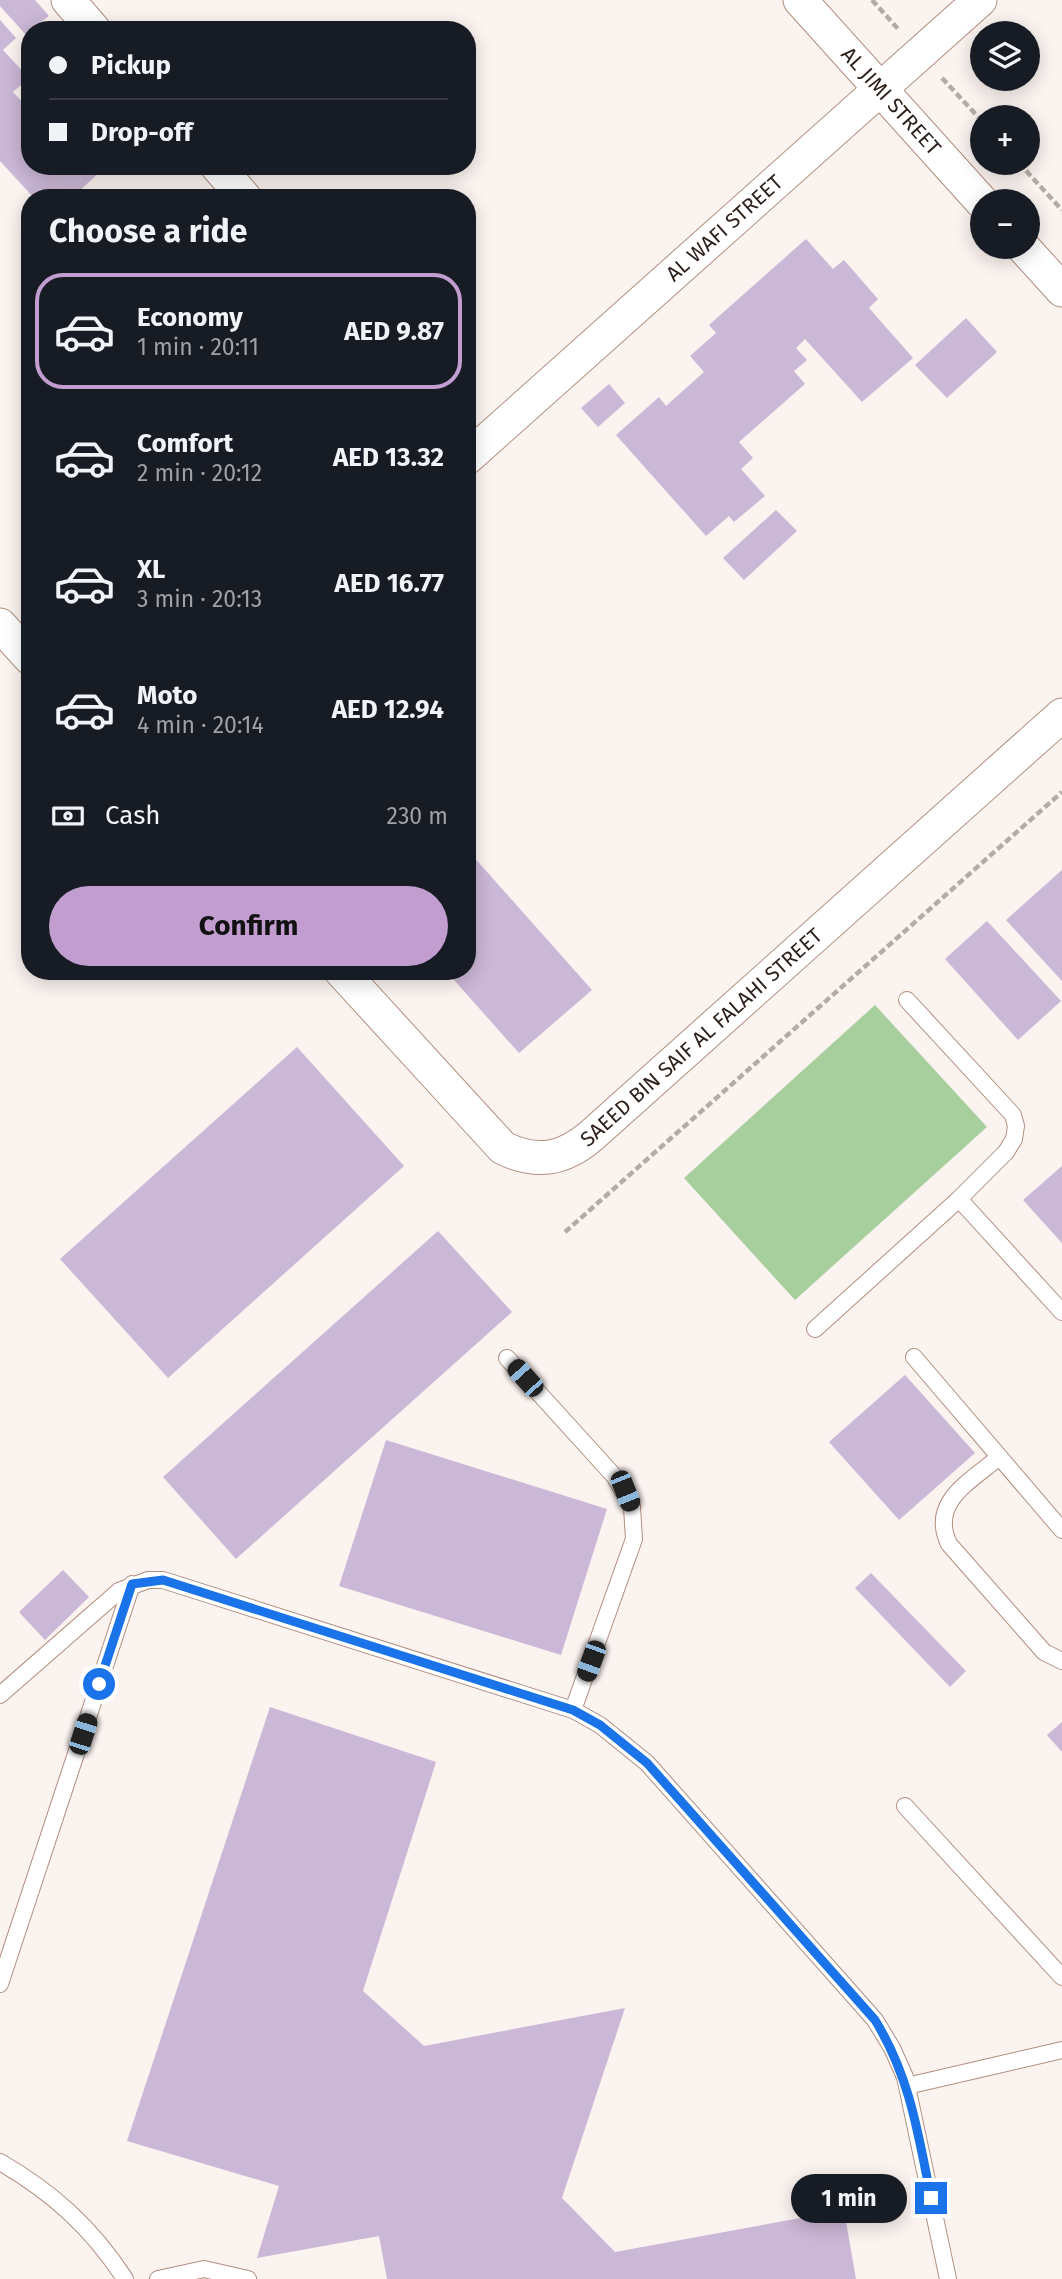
<!DOCTYPE html>
<html lang="en">
<head>
<meta charset="utf-8">
<style>
	:root { --surface:#171b24; --page:#242831; --text:#f1f3f6; --muted:#9ea1a6; --line:#363941; --accent:#c29dd0 }
	body { margin:0; font-family:"Fira Sans",sans-serif; background:var(--page); color:var(--text); height:100vh; display:flex; flex-direction:column; font-size:26px; white-space:nowrap }
	* { box-sizing:border-box; margin:0 }
	p { font-size:23px; color:var(--muted) }
	.icon { flex:none; width:38px; height:38px; fill:none; stroke:currentColor; stroke-width:2; stroke-linecap:round; stroke-linejoin:round }
	.map { position:relative; flex:1; overflow:hidden }
	.sheet { position:absolute; left:21px; top:189px; width:455px; height:791px; display:flex; flex-direction:column; background:var(--surface); border-radius:28px; box-shadow:0 4px 18px #0003 }
	.sheet>* { flex:none }
	.banner { position:absolute; left:21px; top:21px; width:455px; height:154px; border-radius:28px; box-shadow:0 4px 18px #0003; display:grid; align-content:center; height:154px; padding:0 28px; background:var(--surface) }
	.tools { position:absolute; left:970px; top:21px; display:grid; gap:14px }
	.tools a { display:grid; place-items:center; width:70px; height:70px; border-radius:50%; background:var(--surface); box-shadow:0 4px 18px #0003; font-size:35px }
	.end { position:absolute; width:32px; height:32px; margin:-16px; border:9px solid #1a73e8; background:#fff; box-shadow:0 0 0 4px #fff }
	.from { border-radius:50% }
	.bubble { position:absolute; height:49px; border-radius:24px; background:var(--surface); box-shadow:0 4px 18px #0003; font-size:23px; font-weight:700; line-height:49px; text-align:center }
	.car { position:absolute; width:21px; height:42px; margin:-21px -10px; border-radius:9px; box-shadow:0 0 5px 2px #0007; background:linear-gradient(#222 24%,#8ab4d8 0 40%,#222 0 76%,#8ab4d8 0 86%,#222 0) }
	.banner b { display:flex; align-items:center; gap:24px; height:66px; font-size:26px }
	.banner b+b { border-top:2px solid var(--line) }
	.banner i { width:18px; height:18px; background:var(--text) }
	ul { padding:0; list-style:none }
	li { display:flex; align-items:center; gap:21px; height:116px; margin:0 14px 10px; padding:0 14px; border:4px solid transparent; border-radius:28px }
	li div { flex:1 }
	li b { display:block; font-size:26px }
	li em { font-style:normal; font-weight:700 }
	li.on { border-color:var(--accent) }
	li>.icon { width:63px; height:63px; stroke-width:1.5 }
	h2 { padding:0 28px; font-size:32px; line-height:84px }
	.pay { display:flex; align-items:center; gap:18px; height:77px; padding:0 28px; font-size:26px }
	.pay p { margin-inline-start:auto }
	.primary-button { display:flex; gap:14px; margin-top:auto; padding:14px 28px }
	.primary-button a { flex:1; height:80px; border-radius:42px; background:var(--accent); color:#111; font-size:28px; font-weight:700; line-height:80px; text-align:center }
	.map>svg:first-child { display:block }
	.green { fill:#a7ce9d }
	.building { fill:#cbb7d6 }
	.lines { fill:none; stroke-linecap:round; stroke-linejoin:round }
	.service-casing { stroke:#b18e7f; stroke-width:18 }
	.minor-casing { stroke:#b18e7f; stroke-width:35 }
	.path { stroke:#b4aaa6; stroke-width:4.5; stroke-dasharray:7 3.5; stroke-linecap:butt }
	.service { stroke:#fff; stroke-width:16 }
	.minor { stroke:#fff; stroke-width:33 }
	.route { stroke:#1a73e8; stroke-width:9 }
	.labels { text-anchor:middle; dominant-baseline:central; stroke-width:7; stroke-linejoin:round; paint-order:stroke }
	.street-label { font-size:21px; fill:#2c1f19; stroke:#fff }
</style>
</head>
<body>
<div class="map">
<svg width="1062" height="2279" viewBox="0 0 1062 2279">
	<rect width="100%" height="100%" fill="#fbf3f0"/>
	<path class="green" d="M875,1005L987,1127L795,1300L684,1178Z"/>
	<path class="building" d="M0,0H35L49,16L30,30L27,36L0,6Z
		M0,20L16,38L3,50L29,78L13,92L30,110V166H106L72,198H34L0,161Z
		M806,239L833,269L844,260L878,299L869,308L913,358L862,402L805,339L796,348L807,360L794,371L805,384L739,442L753,458L741,469L765,496L734,522L729,516L706,536L616,435L659,397L666,406L704,372L690,356L716,333L709,325Z
		M966,318L997,352L947,398L915,365Z
		M609,384L625,403L598,427L581,408Z
		M776,510L797,531L744,580L723,558Z
		M471,854L592,990L519,1053L446,971H467V858Z
		M1062,870V981L1006,920Z
		M987,921L1061,1001L1018,1040L945,959Z
		M297,1047L404,1166L168,1378L60,1259Z
		M1062,1166V1243L1023,1200Z
		M438,1231L512,1312L236,1559L163,1477Z
		M905,1375L975,1453L899,1520L829,1442Z
		M386,1440L607,1509L561,1655L339,1586Z
		M63,1570L89,1597L45,1640L19,1612Z
		M871,1573L966,1671L950,1687L855,1588Z
		M270,1707L436,1762L363,1991L424,2046L625,2008L562,2198L615,2252L844,2210L856,2279H387L379,2236L257,2258L279,2186L127,2141Z
		M1062,1722V1752L1047,1735Z"/>
	<g class="lines">
		<defs>
			<path id="service" d="M959,1199L1062,1312
				M815,1329L959,1199L1006,1152L1014,1139L1016,1126L1013,1115L907,1000
				M914,1357L1062,1530
				M507,1358L615,1477L632,1507L634,1539L573,1710
				M999,1457C970,1482 929,1502 949,1544L1044,1652L1062,1661
				M0,1695L119,1591L148,1580H163L573,1710L600,1725L647,1763L875,2020L892,2048L905,2077L948,2279
				M905,1806L1062,1977
				M0,1984L132,1584
				M907,2086L1062,2050
				M0,2162C52,2192 92,2228 125,2279
				M158,2279L204,2269L248,2279"/>
			<g id="minor">
				<path d="M68,0L94,30"/>
				<path id="s1" d="M800,0L982,202"/>
				<path d="M217,166L245,198"/>
				<path d="M1023,247L1062,290"/>
				<path id="s2" d="M467,458L980,0"/>
				<path d="M0,625L30,658"/>
				<path id="s3" d="M341,971L503,1148C537,1164 563,1160 591,1136L1062,715"/>
			</g>
		</defs>
		<use href="#service" class="service-casing"/>
		<use href="#minor" class="minor-casing"/>
		<path class="path" d="M872,0L899,30
			M942,78L982,121
			M1019,163L1062,210
			M565,1232L1062,792"/>
		<use href="#service" class="service"/>
		<use href="#minor" class="minor"/>
	</g>
	<g class="lines">
		<path class="route" d="M99,1684L132,1584L163,1580L573,1710L600,1725L647,1763L875,2020C910,2077 918,2133 931,2198"/>
	</g>
	<g class="labels">
		<g class="street-label">
			<text stroke="none"><textPath href="#s1" startOffset="136">AL JIMI STREET</textPath></text>
			<text stroke="none"><textPath href="#s2" startOffset="345">AL WAFI STREET</textPath></text>
			<text stroke="none"><textPath href="#s3" startOffset="483">SAEED BIN SAIF AL FALAHI STREET</textPath></text>
		</g>
	</g>
</svg>
<div class="tools">
<a><svg class="icon" aria-label="layers" viewBox="0 0 24 24"><path d="M12 4l9 5-9 5-9-5zM3 14l9 5 9-5"/></svg></a>
<a>+</a>
<a>−</a>
</div>
<i class="end from" style="left:99px;top:1684px"></i>
<i class="end" style="left:931px;top:2198px"></i>
<div class="bubble" style="left:791px;top:2174px;width:116px">1 min</div>
<i class="car" style="left:525px;top:1378px;rotate:318deg"></i>
<i class="car" style="left:625px;top:1491px;rotate:158deg"></i>
<i class="car" style="left:591px;top:1661px;rotate:200deg"></i>
<i class="car" style="left:83px;top:1734px;rotate:18deg"></i>
<div class="banner">
<b><i class="from"></i>Pickup</b>
<b><i></i>Drop-off</b>
</div>
<section class="sheet">
<h2>Choose a ride</h2>
<ul>
<li class="on"><svg class="icon" aria-label="car" viewBox="0 0 24 24"><path d="M5 17H2v-5l4-1 3-4h7l3 4 3 1v5h-3M9 17h6M6 11h13"/><circle cx="7" cy="17" r="2"/><circle cx="17" cy="17" r="2"/></svg><div><b>Economy</b><p>1 min · 20:11</p></div><em>AED 9.87</em></li>
<li><svg class="icon" aria-label="car" viewBox="0 0 24 24"><path d="M5 17H2v-5l4-1 3-4h7l3 4 3 1v5h-3M9 17h6M6 11h13"/><circle cx="7" cy="17" r="2"/><circle cx="17" cy="17" r="2"/></svg><div><b>Comfort</b><p>2 min · 20:12</p></div><em>AED 13.32</em></li>
<li><svg class="icon" aria-label="car" viewBox="0 0 24 24"><path d="M5 17H2v-5l4-1 3-4h7l3 4 3 1v5h-3M9 17h6M6 11h13"/><circle cx="7" cy="17" r="2"/><circle cx="17" cy="17" r="2"/></svg><div><b>XL</b><p>3 min · 20:13</p></div><em>AED 16.77</em></li>
<li><svg class="icon" aria-label="car" viewBox="0 0 24 24"><path d="M5 17H2v-5l4-1 3-4h7l3 4 3 1v5h-3M9 17h6M6 11h13"/><circle cx="7" cy="17" r="2"/><circle cx="17" cy="17" r="2"/></svg><div><b>Moto</b><p>4 min · 20:14</p></div><em>AED 12.94</em></li>
</ul>
<div class="pay"><svg class="icon" aria-label="cash" viewBox="0 0 24 24"><path d="M3 7h18v10H3z"/><circle cx="12" cy="12" r="2"/></svg>Cash<p>230 m</p></div>
<div class="primary-button"><a>Confirm</a></div>
</section>
</div>
</body>
</html>
